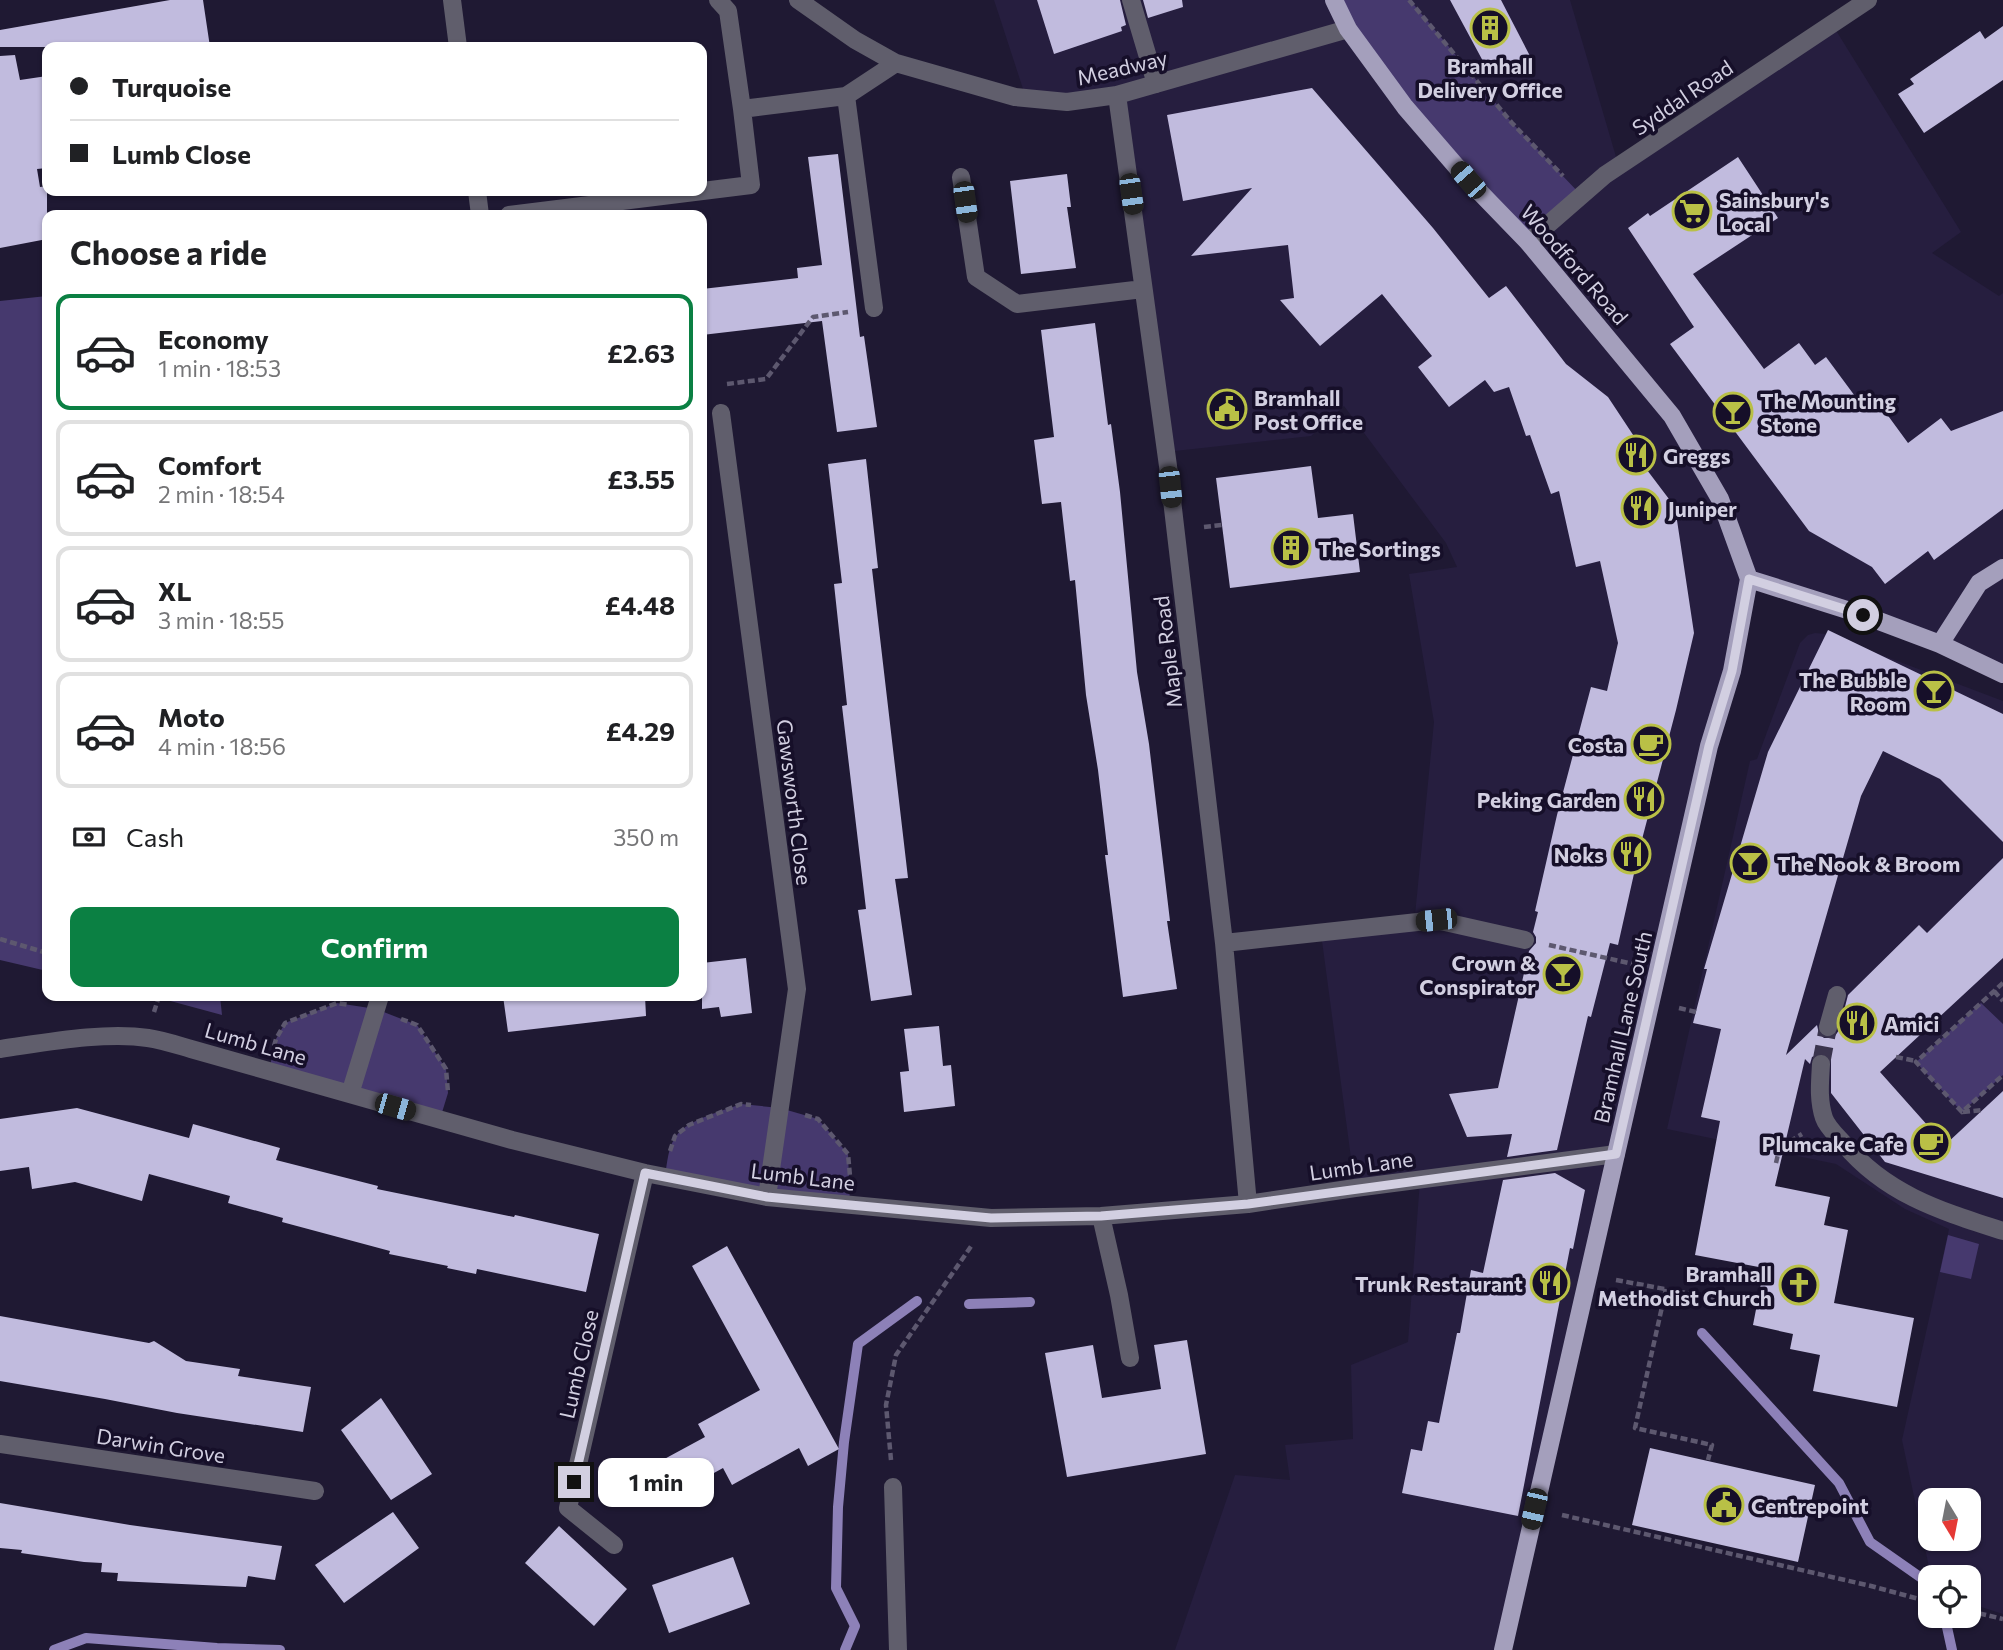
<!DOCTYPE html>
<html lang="en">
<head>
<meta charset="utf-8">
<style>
	:root { --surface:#fff; --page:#f6f6f6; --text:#202124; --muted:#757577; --line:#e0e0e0; --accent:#0b8043 }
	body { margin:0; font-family:Commissioner,sans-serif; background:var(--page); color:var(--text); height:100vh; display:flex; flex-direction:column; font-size:26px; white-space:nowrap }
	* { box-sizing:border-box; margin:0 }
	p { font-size:23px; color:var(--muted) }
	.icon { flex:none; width:38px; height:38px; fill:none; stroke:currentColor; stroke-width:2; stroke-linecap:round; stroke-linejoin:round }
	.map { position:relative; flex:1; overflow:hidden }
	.sheet { position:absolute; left:42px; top:210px; width:665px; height:791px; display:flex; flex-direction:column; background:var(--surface); border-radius:14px; box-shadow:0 2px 5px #0004 }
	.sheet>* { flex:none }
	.top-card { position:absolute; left:42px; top:42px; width:665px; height:154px; border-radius:14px; box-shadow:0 2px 5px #0004; display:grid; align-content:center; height:154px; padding:0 28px; background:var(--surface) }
	.needle { width:46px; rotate:170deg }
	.buttons { position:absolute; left:1918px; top:1488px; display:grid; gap:14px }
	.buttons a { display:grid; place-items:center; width:63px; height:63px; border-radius:14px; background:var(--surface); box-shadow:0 2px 5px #0004; font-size:35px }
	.end { position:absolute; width:32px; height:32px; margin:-16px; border:9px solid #d2cfe1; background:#111; box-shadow:0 0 0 4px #111 }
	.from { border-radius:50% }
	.bubble { position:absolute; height:49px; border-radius:14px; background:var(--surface); box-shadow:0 2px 5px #0004; font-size:23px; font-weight:700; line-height:49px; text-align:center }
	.car { position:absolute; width:21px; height:42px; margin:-21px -10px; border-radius:9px; box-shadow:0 0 5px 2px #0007; background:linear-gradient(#222 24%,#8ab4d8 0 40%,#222 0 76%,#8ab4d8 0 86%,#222 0) }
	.top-card b { display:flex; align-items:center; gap:24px; height:66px; font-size:26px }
	.top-card b+b { border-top:2px solid var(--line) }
	.top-card i { width:18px; height:18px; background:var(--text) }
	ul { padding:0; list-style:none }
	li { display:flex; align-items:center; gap:21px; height:116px; margin:0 14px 10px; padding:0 14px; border:4px solid var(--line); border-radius:14px }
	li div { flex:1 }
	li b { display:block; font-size:26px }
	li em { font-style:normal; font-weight:700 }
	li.selected { border-color:var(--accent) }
	li>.icon { width:63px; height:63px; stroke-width:1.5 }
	h2 { padding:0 28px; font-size:32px; line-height:84px }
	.pay { display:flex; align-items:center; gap:18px; height:77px; padding:0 28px; font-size:26px }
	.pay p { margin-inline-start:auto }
	.primary-button { display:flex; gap:14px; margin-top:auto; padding:14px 28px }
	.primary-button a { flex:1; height:80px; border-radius:14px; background:var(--accent); color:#fff; font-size:28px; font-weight:700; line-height:80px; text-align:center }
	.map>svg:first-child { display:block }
	.built { fill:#261e3f; fill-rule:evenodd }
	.green { fill:#46396e }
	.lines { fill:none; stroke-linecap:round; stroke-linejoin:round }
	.stream { stroke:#8d81b8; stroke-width:10 }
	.building { fill:#c1bbde }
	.minor-tunnel { stroke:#3a344d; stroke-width:18; stroke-dasharray:18 9; stroke-linecap:butt }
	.path { stroke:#5d586f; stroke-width:4.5; stroke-dasharray:7 3.5; stroke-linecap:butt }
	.minor { stroke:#605e6c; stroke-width:18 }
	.major { stroke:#a49fbc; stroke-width:18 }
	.route { stroke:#d2cfe1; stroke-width:9 }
	.labels { text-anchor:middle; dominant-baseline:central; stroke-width:7; stroke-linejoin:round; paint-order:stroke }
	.poi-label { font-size:21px; font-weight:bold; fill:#d2cfe1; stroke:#160f29; text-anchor:start }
	.street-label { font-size:21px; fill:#d2cfe1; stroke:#160f29 }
</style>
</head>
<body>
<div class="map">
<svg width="2003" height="1650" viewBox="0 0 2003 1650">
	<rect width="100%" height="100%" fill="#1f1933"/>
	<path class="built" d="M994,0H1570L1619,167L1832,24L1961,232L1932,253L1999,296L2003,293V674L1750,579L1504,1650H1175L1235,1475L1290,1480L1285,1445L1353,1439L1351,1365L1408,1342L1420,1180L1355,1188L1320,926L1415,915L1434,722L1409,574L1457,567L1446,543L1344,406L1311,436L1166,452L1117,96L1026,98Z
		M1815,633L1826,634L2003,701V1614L1969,1603V1577H1940L1929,1567L1902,1440L1949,1229L1905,1209L1836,1164L1667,1129L1750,761L1757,759L1800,643L1808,635ZM1930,1500H1969V1538H1930Z"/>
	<path class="green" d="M1334,0H1410L1512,123L1582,196L1528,242L1468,180Z
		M47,296V971L0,960V301Z
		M152,996H220L222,1015Z
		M337,1003L376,1009L417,1025L446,1069L448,1093L440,1119L269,1071L276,1039L285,1023Z
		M1981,1003L2003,1024V1075L1962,1112L1916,1062Z
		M741,1104L780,1108L818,1119L848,1154L850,1205L665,1177C667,1164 668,1145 677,1135C689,1119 723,1111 741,1104Z
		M1948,1235L1979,1244L1971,1279L1940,1272Z"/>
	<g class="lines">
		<path class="stream" d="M969,1304L1030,1302
			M1702,1333L1839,1483L1870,1542L1930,1584
			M1945,1618L1952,1650
			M54,1650L86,1638L217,1648L280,1650
			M845,1650L855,1626L836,1588L838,1507L844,1442L858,1344L917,1301"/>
	</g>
	<path class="building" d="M170,0H203L210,47H0V30Z
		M1037,0H1120L1126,25L1121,27L1122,31L1054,54Z
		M1143,0H1182L1183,7L1148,18Z
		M1450,0H1501L1530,56L1491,76Z
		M2003,26V80L1924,133L1898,94L1914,84L1910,79L1980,31L1985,39Z
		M15,55L20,80L47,76V168L37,169L40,187L47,186V239L0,248V56Z
		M1312,88L1433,228L1489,298L1506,286L1566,364L1608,397L1649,459L1641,462L1675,507L1694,633L1676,710L1640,847L1618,945L1610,943L1591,1017L1588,1016L1557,1150L1507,1157L1512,1134L1467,1137L1449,1094L1498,1088L1529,951L1536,943V937L1533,932L1538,912L1535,911L1557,815L1591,687L1607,691L1618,643L1600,561L1576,567L1559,491L1551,494L1530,435L1526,436L1509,387L1494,392L1485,380L1449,407L1418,367L1432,356L1382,294L1320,346L1280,300L1294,298L1288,245L1191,256L1252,188L1183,201L1167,115Z
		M838,154L860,337L864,336L877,427L837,432L822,321L702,335V289L798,278L797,268L822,265L808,157Z
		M1738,157L1778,218L1693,274L1764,369L1799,343L1815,365L1826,357L1866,411L1878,402L1908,443L1941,418L1951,431L2003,411V509L1934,560L1928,551L1885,584L1872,567L1809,531L1670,344L1694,327L1628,228L1648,213L1650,216Z
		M1067,174L1071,207H1067L1076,268L1021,274L1010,181Z
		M1095,323L1108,425L1111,424L1120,492L1137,672L1149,744L1170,921H1167L1177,989L1123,997L1105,855H1108L1098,770L1086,695L1075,580L1070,581L1061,502L1042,504L1034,440L1054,437L1041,330Z
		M866,459L878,568L872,569L908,878L895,879L912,995L871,1001L858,910L866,909L842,706L847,705L834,584L842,583L828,464Z
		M1311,466L1318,518L1353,514L1360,572L1230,588L1216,478Z
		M1828,630L2003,714V842L1940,779L1883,751L1861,796L1786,1055L1817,1025L1819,1034L1824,1038H1830L1835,1036L1839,1030L1848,995L1919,925L1927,933L2003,858V958L1880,1072L1945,1145L2003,1091V1198L1885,1162L1831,1093V1060L1827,1054L1821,1053L1812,1057L1810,1064L1805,1059L1775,1186L1830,1197L1824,1225L1848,1230L1834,1303L1914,1318L1897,1407L1813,1391L1820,1355L1790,1349L1793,1334L1753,1325L1764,1268L1695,1255L1720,1121L1701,1117L1721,1029L1693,1023L1707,969H1704L1768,752Z
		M746,958L752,1013L721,1017L719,1007L702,1009V963Z
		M503,996H645L646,1016L508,1032Z
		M939,1026L943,1066L951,1065L955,1106L904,1112L900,1072L909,1071L904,1029Z
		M77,1108L189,1138L193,1124L280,1148L276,1160L378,1186L377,1189L514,1217L515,1215L599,1234L586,1292L477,1269L476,1274L447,1268L448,1266L389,1254L390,1251L282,1222L283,1218L228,1203L230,1196L149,1174L142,1201L75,1182L32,1189L29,1167L0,1171V1119Z
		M1555,1173L1585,1190L1573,1249L1570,1248L1518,1516L1402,1493L1411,1449L1422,1451L1428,1421L1439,1423L1457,1333H1460L1471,1270L1483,1273L1503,1180Z
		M727,1246L839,1449L808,1466L799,1448L732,1485L723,1468L674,1495L657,1463L705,1437L698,1424L760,1390L692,1266Z
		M0,1316L149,1343L154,1341L186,1361L240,1369L238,1376L311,1387L303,1432L177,1413L105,1399L0,1381Z
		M1187,1340L1206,1454L1067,1477L1045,1353L1093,1345L1102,1398L1161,1389L1154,1345Z
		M381,1398L432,1474L391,1500L341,1430Z
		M1650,1448L1815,1485L1798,1562L1632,1525Z
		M0,1503L130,1525L282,1546L275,1580L248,1576L246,1587L117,1581L118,1573L101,1572L102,1563L84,1562L21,1553L22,1550L0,1548Z
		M393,1512L419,1548L344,1603L315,1565Z
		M559,1526L627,1589L594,1626L525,1563Z
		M733,1557L750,1604L669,1633L652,1585Z"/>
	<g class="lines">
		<path class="minor-tunnel" d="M1821,1064L1828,1027"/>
		<path class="path" d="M1409,0L1512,123L1563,176
			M727,384L766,379L813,317L848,312
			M1204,527L1222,525
			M0,939L47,953
			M1549,945L1633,964
			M2003,983L1916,1062L1962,1112L2003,1075
			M1994,991L2003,1001
			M1679,1008L1696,1012
			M154,1012L159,996
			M401,1019L417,1025L446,1069L448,1092
			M274,1046L276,1039L285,1023L337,1003L349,1005
			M1896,1057L1916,1061
			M1963,1112L1982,1110
			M805,1115L818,1119L848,1154L850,1176
			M670,1151L675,1136L689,1125L741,1104L751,1105
			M1776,1163L1781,1141L1789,1142L1802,1134
			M1616,1280L1757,1306
			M1666,1289L1635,1428L1712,1445L1708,1460
			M891,1460L886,1405L896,1355L972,1245
			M1562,1515L1871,1586L1930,1602
			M1969,1611L2003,1619"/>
		<path class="minor" d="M452,0L458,47
			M718,0L728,11L742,109L846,96L896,63
			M798,0L855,40L896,63L1015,97L1067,102L1117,95L1348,29
			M1131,0L1156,84
			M1117,95L1168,466L1224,943L1248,1204
			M846,96L874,308
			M961,177L976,277L1017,304L1143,289
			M477,191L480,215
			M509,215L751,185L742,109
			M1528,242L1605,175L1868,0
			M721,413L797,989L767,1197
			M1224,943L1436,920L1525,940
			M1828,1027L1837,995
			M0,1049C43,1043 105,1031 148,1038C162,1040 177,1045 191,1049L512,1140L645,1173L767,1197L991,1218L1101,1216L1248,1204L1355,1188L1616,1154
			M1821,1064C1820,1082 1818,1100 1824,1118C1827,1127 1837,1136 1844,1144C1887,1195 1941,1211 2003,1231
			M350,1094L380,996
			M1101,1216L1119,1295L1130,1358
			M0,1444L315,1491
			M893,1487L898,1650
			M614,1545L568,1508L645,1173"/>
		<path class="major" d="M1334,0L1348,29L1405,107L1468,180L1528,242L1672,416L1720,499L1749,579
			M1749,579L1863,615L1940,644L2003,674
			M1940,644L1979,583L2003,568
			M1503,1650L1709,746L1732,671L1749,579"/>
	</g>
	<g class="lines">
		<path class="route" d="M574,1482L645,1173L767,1197L850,1205L991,1218L1101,1216L1248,1204L1616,1154L1709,746L1732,671L1749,579L1863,615"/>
	</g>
	<defs>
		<symbol id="building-ring" viewBox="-11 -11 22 22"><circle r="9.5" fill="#160f29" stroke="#b9c046" stroke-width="1.5"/><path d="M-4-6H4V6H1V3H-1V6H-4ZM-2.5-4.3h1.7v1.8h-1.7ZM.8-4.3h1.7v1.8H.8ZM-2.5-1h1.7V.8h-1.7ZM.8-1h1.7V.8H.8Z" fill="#b9c046"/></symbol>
		<symbol id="supermarket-ring" viewBox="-11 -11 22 22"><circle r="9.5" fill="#160f29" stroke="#b9c046" stroke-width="1.5"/><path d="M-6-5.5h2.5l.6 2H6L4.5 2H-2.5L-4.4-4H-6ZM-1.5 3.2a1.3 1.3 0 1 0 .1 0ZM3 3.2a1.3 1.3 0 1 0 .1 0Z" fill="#b9c046"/></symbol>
		<symbol id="civic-ring" viewBox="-11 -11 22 22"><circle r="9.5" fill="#160f29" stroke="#b9c046" stroke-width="1.5"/><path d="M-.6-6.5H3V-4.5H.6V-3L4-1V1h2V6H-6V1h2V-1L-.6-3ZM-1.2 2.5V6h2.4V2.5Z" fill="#b9c046"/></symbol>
		<symbol id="bar-ring" viewBox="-11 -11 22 22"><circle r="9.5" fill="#160f29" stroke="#b9c046" stroke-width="1.5"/><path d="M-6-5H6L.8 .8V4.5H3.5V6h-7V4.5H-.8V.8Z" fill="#b9c046"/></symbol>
		<symbol id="restaurant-ring" viewBox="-11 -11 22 22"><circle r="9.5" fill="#160f29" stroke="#b9c046" stroke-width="1.5"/><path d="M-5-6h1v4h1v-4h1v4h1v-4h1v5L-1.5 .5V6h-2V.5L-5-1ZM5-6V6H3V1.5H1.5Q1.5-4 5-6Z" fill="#b9c046"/></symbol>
		<symbol id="cafe-ring" viewBox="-11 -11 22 22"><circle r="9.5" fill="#160f29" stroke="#b9c046" stroke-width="1.5"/><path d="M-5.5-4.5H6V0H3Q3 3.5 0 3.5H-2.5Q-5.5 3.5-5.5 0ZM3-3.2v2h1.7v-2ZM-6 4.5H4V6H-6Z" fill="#b9c046"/></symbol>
		<symbol id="church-ring" viewBox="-11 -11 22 22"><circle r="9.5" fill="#160f29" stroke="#b9c046" stroke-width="1.5"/><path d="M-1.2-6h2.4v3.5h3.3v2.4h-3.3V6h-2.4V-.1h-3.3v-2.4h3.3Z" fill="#b9c046"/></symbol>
	</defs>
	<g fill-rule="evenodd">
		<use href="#building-ring" x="1468" y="6" width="44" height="44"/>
		<use href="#supermarket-ring" x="1670" y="189" width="44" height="44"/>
		<use href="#civic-ring" x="1205" y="387" width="44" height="44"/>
		<use href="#bar-ring" x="1711" y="390" width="44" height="44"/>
		<use href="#restaurant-ring" x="1614" y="433" width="44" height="44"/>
		<use href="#restaurant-ring" x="1619" y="486" width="44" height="44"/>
		<use href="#building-ring" x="1269" y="526" width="44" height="44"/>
		<use href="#bar-ring" x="1912" y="669" width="44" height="44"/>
		<use href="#cafe-ring" x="1629" y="722" width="44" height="44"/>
		<use href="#restaurant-ring" x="1622" y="777" width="44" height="44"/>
		<use href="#restaurant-ring" x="1609" y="832" width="44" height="44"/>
		<use href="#bar-ring" x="1728" y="841" width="44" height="44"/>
		<use href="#bar-ring" x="1541" y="952" width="44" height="44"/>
		<use href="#restaurant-ring" x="1835" y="1001" width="44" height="44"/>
		<use href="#cafe-ring" x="1909" y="1121" width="44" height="44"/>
		<use href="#restaurant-ring" x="1528" y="1261" width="44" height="44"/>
		<use href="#church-ring" x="1777" y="1263" width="44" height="44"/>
		<use href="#civic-ring" x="1702" y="1483" width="44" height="44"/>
	</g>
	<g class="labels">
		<g class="poi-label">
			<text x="1490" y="65" text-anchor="middle">Bramhall<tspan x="1490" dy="24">Delivery Office</tspan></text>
			<text x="1719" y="199">Sainsbury's<tspan x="1719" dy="24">Local</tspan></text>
			<text x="1254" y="397">Bramhall<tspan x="1254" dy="24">Post Office</tspan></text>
			<text x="1760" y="400">The Mounting<tspan x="1760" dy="24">Stone</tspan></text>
			<text x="1663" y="455">Greggs</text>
			<text x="1668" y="508">Juniper</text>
			<text x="1318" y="548">The Sortings</text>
			<text x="1907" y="679" text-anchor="end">The Bubble<tspan x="1907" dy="24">Room</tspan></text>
			<text x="1624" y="744" text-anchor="end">Costa</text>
			<text x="1617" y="799" text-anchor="end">Peking Garden</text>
			<text x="1604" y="854" text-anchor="end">Noks</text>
			<text x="1777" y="863">The Nook &amp; Broom</text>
			<text x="1536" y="962" text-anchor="end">Crown &amp;<tspan x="1536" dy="24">Conspirator</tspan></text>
			<text x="1884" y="1023">Amici</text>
			<text x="1904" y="1143" text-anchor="end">Plumcake Cafe</text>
			<text x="1772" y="1273" text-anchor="end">Bramhall<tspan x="1772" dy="24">Methodist Church</tspan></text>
			<text x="1523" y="1283" text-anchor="end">Trunk Restaurant</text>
			<text x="1751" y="1505">Centrepoint</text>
		</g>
		<g class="street-label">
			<text transform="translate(1122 67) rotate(-13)">Meadway</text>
			<text transform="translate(1682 97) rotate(-34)">Syddal Road</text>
			<text transform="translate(1575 264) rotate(49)">Woodford Road</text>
			<text transform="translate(1167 652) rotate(-97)">Maple Road</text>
			<text transform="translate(795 802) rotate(83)">Gawsworth Close</text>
			<text transform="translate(1622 1027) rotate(-77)">Bramhall Lane South</text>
			<text transform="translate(256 1043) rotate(16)">Lumb Lane</text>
			<text transform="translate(1361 1165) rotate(-8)">Lumb Lane</text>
			<text transform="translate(803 1176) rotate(7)">Lumb Lane</text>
			<text transform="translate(578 1364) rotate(-77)">Lumb Close</text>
			<text transform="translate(161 1445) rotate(9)">Darwin Grove</text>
		</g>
	</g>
</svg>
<div class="buttons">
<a><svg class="needle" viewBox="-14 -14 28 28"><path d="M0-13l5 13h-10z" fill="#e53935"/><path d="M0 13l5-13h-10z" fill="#757577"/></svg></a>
<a><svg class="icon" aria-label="locate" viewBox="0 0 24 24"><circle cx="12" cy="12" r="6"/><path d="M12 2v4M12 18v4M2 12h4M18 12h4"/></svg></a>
</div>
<i class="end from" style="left:1863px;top:615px"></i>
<i class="end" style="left:574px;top:1482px"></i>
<div class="bubble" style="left:598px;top:1458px;width:116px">1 min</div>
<i class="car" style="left:1468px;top:180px;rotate:319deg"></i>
<i class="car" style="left:1131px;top:194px;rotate:172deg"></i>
<i class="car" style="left:965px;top:202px;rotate:172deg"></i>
<i class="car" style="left:1170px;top:487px;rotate:174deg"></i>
<i class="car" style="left:1436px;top:920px;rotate:264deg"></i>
<i class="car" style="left:395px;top:1107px;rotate:106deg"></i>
<i class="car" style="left:1534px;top:1509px;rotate:193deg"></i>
<div class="top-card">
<b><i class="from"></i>Turquoise</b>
<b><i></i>Lumb Close</b>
</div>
<section class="sheet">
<h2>Choose a ride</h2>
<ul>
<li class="selected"><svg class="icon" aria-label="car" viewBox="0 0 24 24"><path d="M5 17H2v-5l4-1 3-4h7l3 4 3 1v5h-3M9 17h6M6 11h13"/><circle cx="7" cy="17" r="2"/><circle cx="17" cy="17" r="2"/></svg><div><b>Economy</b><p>1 min · 18:53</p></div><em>£2.63</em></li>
<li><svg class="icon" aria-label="car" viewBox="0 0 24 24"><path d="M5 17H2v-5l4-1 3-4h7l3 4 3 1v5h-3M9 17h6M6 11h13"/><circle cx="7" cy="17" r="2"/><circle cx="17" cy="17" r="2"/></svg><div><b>Comfort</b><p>2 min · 18:54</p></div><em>£3.55</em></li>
<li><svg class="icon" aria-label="car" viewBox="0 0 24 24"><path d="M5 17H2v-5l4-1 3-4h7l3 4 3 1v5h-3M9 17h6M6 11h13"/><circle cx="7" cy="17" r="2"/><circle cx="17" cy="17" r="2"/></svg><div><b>XL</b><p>3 min · 18:55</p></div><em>£4.48</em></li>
<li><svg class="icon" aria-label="car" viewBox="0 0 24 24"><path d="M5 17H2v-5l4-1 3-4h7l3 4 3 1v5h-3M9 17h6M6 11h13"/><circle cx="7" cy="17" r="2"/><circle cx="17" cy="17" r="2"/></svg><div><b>Moto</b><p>4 min · 18:56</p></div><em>£4.29</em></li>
</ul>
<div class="pay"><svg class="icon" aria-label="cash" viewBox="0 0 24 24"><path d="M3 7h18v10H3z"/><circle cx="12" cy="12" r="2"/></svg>Cash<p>350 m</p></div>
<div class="primary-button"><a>Confirm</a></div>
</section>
</div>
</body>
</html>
